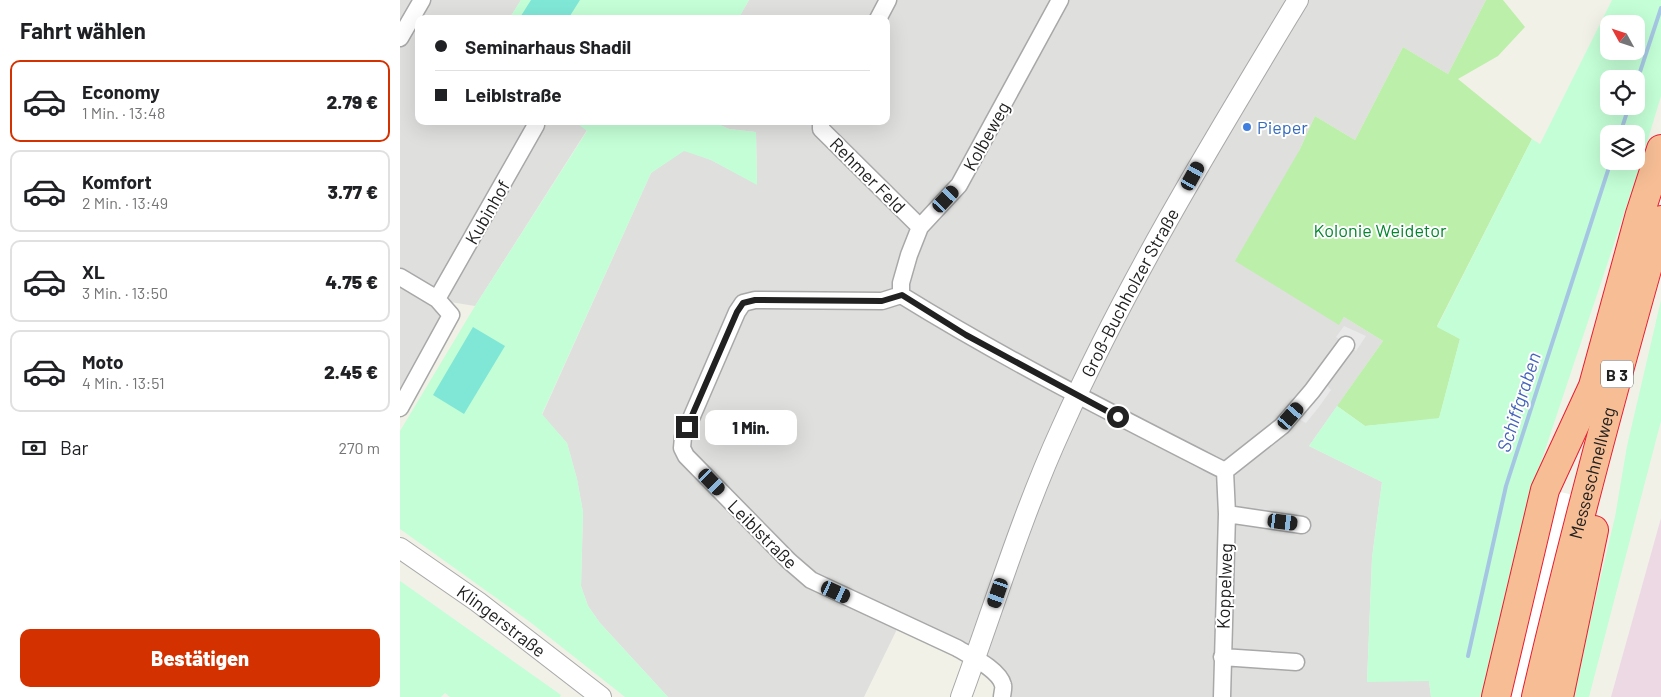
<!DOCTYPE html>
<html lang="de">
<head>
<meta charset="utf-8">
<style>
	:root { --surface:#fff; --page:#f2f2f2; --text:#202124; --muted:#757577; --line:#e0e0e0; --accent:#d33200 }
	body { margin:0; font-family:Barlow,sans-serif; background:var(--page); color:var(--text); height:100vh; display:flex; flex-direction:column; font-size:19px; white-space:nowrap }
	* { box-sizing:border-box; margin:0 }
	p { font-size:16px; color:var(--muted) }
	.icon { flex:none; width:28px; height:28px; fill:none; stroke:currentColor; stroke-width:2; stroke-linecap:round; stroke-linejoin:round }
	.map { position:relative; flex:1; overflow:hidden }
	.panel { display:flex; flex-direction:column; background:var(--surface); width:400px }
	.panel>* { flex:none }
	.guide { position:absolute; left:15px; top:15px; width:475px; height:110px; border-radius:10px; box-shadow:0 5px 20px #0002; display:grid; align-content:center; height:110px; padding:0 20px; background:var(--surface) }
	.needle { width:32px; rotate:310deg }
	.controls { position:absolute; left:1200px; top:15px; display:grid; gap:10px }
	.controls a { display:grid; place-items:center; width:45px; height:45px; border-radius:10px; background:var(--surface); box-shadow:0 5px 20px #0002; font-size:25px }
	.end { position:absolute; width:22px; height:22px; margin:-11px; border:6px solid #212121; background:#fff; box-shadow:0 0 0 2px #fff }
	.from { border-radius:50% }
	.bubble { position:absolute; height:35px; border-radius:10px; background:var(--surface); box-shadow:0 5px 20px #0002; font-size:16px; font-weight:800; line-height:35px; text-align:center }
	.car { position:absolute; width:15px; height:30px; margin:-15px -8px; border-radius:6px; box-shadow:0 0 4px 1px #0007; background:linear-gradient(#222 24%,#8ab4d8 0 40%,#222 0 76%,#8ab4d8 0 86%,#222 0) }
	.guide b { display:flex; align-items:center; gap:18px; height:48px; font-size:19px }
	.guide b+b { border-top:1px solid var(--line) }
	.guide i { width:12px; height:12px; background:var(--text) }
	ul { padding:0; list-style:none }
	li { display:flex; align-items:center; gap:15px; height:82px; margin:0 10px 8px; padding:0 10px; border:2px solid var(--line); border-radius:10px }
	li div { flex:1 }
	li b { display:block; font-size:19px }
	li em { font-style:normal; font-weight:800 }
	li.selected { border-color:var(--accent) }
	li>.icon { width:45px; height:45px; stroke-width:1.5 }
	h2 { padding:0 20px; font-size:22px; line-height:60px }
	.pay { display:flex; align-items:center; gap:12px; height:55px; padding:0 20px; font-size:19px }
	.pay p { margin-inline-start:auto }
	.button { display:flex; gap:10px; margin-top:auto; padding:10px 20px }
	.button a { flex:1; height:58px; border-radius:10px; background:var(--accent); color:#fff; font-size:20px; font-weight:800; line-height:58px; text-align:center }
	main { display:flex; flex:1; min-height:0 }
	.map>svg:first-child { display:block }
	.residential { fill:#dfdfde }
	.industrial { fill:#ecd9e4 }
	.grass { fill:#bcefaa }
	.park { fill:#c3fed6; fill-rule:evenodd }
	.pitch { fill:#80e7d7 }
	.parking { fill:#e9e9e9 }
	.pier { fill:#fff }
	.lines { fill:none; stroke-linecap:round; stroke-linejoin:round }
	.stream { stroke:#a5c6e3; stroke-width:4 }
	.minor-casing { stroke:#a8a8a8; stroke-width:19 }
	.tertiary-casing { stroke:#a8a8a8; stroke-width:22 }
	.trunk-casing { stroke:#ea1b31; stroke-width:30 }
	.minor { stroke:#fff; stroke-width:16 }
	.tertiary { stroke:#fff; stroke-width:20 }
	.trunk { stroke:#f7be95; stroke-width:28 }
	.route { stroke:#212121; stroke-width:6 }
	.shop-dot { fill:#3f7fe0; stroke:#fff; stroke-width:2 }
	.labels { text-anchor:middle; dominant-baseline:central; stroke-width:4; stroke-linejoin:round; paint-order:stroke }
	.shield { fill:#fff; stroke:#646464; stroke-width:1 }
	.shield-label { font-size:16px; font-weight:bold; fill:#212121 }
	.shop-label { font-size:18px; fill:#366cbe; stroke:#fff; text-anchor:start }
	.street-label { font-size:18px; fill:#212121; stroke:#fff }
	.park-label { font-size:18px; fill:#04862e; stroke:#fff }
	.water-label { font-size:19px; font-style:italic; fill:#4463ba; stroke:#fff }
</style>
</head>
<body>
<main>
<section class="panel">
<h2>Fahrt wählen</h2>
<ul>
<li class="selected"><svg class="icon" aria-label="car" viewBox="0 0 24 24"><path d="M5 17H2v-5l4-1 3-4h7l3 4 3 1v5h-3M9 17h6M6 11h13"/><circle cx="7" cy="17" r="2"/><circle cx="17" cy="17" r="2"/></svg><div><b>Economy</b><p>1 Min. · 13:48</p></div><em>2.79 €</em></li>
<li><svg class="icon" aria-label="car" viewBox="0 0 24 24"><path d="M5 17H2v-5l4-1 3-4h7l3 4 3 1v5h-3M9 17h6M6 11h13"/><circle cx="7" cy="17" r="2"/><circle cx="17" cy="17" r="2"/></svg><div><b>Komfort</b><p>2 Min. · 13:49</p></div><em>3.77 €</em></li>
<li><svg class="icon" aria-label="car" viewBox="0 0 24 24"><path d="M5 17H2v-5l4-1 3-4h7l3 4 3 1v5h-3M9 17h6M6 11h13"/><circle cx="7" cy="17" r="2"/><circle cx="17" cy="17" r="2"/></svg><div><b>XL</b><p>3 Min. · 13:50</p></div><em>4.75 €</em></li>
<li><svg class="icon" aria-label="car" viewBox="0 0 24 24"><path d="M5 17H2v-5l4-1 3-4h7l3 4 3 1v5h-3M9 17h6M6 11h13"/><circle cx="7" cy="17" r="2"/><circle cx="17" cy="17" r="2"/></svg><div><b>Moto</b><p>4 Min. · 13:51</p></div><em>2.45 €</em></li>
</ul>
<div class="pay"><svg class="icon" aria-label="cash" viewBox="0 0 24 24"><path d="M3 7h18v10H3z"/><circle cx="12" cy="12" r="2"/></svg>Bar<p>270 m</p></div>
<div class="button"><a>Bestätigen</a></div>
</section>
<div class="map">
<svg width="1261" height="697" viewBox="0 0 1261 697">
	<rect width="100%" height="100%" fill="#f2f1e8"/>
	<path class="residential" d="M0,0H121L109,19H19V121H174L187,130L75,306L50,302L0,389Z
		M349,0H1086L1048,74L1003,47L955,140L915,116L899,151L901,301L939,324L944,317L983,341L909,446L982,482L972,558L967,681H1029L1031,697H602L597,675L500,623L464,697H268L200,623L188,606L181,586L183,512L177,479L167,443L142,415L251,173L284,150L311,160L357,184L356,132L329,129L311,121H486V19H338Z"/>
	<path class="industrial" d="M1261,518V697H1211Z"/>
	<path class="grass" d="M1086,0H1103L1125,27L1098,56L1058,79L1132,139L1037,326L1060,339L1039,419L965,426L937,406L983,341L944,317L939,325L835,261L899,151L915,116L955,140L1003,47L1048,74Z"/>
	<path class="park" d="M121,0H349L338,19H109Z
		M1212,0H1261V96L1239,169L1135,480L1082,697H1031L1029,681L967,682L972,558L982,482L909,446L937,406L965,426L1039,418L1060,339L1037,327L1132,139L1140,144ZM1209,24H1236V51H1209ZM1209,79H1236V106H1209ZM1209,134H1236V161H1209Z
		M174,121H311L329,129L356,132L357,185L311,160L284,151L251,173L142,414L167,443L177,479L183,512L181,586L188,606L200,623L268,697H225L130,622L0,529V431L75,306L187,131Z
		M1261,300V421L1189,697H1172L1215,517L1227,446Z
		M0,581L3,583L161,695L160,697H50L45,693L41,697H0Z"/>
	<path class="pitch" d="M131,0H180L168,19H119Z
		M73,327L105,346L64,414L33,395Z"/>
	<path class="parking" d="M944,326L966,336L956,351L936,337Z
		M921,379L931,390L919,407L906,423L891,415Z"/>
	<path class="pier" d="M1156,491L1195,500L1150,697H1109Z"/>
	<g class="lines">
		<path class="stream" d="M1236,84L1261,8
			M1220,134L1229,106
			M1068,656L1106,486L1211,161"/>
		<defs>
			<path id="minor" d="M478,19L488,0
				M0,38L22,0
				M421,121V129L520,227
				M0,277L37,299L51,315L0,408
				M501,295V283L509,255L520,227L559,185L660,0
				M37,299L136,125
				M825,471L882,426L912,391L946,345
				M827,514L902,525
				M822,657L896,662
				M602,697C602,694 604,688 603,685C599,669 570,656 557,648L411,580L389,561L286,456L282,448L283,437L337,312L343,303L355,300L482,301L501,295C606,360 715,415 825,471L827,514L822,697"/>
			<g id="tertiary">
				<path id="s1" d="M0,548L78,602L201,697"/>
				<path id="s2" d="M561,697C594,607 622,514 662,427C729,278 814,139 898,0"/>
			</g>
			<g id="trunk">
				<path d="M1096,697L1145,490L1193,386L1240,214L1261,149"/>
				<path id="s3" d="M1136,697C1173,537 1216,378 1261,220"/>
				<path d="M1159,697L1194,530"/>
			</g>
		</defs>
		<use href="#minor" class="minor-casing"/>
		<use href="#tertiary" class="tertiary-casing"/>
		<use href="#trunk" class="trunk-casing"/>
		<use href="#minor" class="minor"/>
		<use href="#tertiary" class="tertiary"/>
		<use href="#trunk" class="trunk"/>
	</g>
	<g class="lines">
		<path class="route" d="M287,427L337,312L343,303L355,300L482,301L502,295L566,335L718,417"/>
	</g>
	<circle class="shop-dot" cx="847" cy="127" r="5"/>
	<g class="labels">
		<rect class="shield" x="1201" y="360.5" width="32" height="27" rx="4"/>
		<g class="shield-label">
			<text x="1217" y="374">B 3</text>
		</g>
		<g class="shop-label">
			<text x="857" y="127">Pieper</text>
		</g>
		<g class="street-label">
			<text transform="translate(586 136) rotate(-61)">Kolbeweg</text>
			<text transform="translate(468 175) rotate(45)">Rehmer Feld</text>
			<text transform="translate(87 212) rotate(-60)">Kubinhof</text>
			<text stroke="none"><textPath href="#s2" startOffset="439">Groß-Buchholzer Straße</textPath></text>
			<text stroke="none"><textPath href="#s3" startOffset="231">Messeschnellweg</textPath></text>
			<text transform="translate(363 534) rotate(45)">Leiblstraße</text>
			<text transform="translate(824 586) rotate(-88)">Koppelweg</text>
			<text stroke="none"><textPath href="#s1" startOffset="125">Klingerstraße</textPath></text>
		</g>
		<g class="park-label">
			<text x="980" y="230">Kolonie Weidetor</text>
		</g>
		<g class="water-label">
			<text transform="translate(1118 402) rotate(-72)">Schiffgraben</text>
		</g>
	</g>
</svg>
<div class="controls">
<a><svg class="needle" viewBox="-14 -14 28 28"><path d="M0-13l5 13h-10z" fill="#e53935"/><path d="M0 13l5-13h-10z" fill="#757577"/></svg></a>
<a><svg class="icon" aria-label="locate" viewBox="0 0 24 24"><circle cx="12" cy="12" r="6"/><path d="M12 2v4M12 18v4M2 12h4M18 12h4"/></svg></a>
<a><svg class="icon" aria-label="layers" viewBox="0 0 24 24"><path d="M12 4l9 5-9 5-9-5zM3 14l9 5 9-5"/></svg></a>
</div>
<i class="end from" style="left:718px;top:417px"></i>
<i class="end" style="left:287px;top:427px"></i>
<div class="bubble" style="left:305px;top:410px;width:92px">1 Min.</div>
<i class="car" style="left:793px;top:176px;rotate:29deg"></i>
<i class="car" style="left:546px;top:199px;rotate:43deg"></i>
<i class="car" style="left:891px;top:416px;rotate:41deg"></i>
<i class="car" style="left:312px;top:482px;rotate:136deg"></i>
<i class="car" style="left:883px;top:522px;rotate:97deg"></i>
<i class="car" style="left:436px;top:592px;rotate:115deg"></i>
<i class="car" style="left:598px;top:593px;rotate:199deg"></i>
<div class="guide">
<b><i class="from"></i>Seminarhaus Shadil</b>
<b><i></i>Leiblstraße</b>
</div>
</div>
</main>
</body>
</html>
